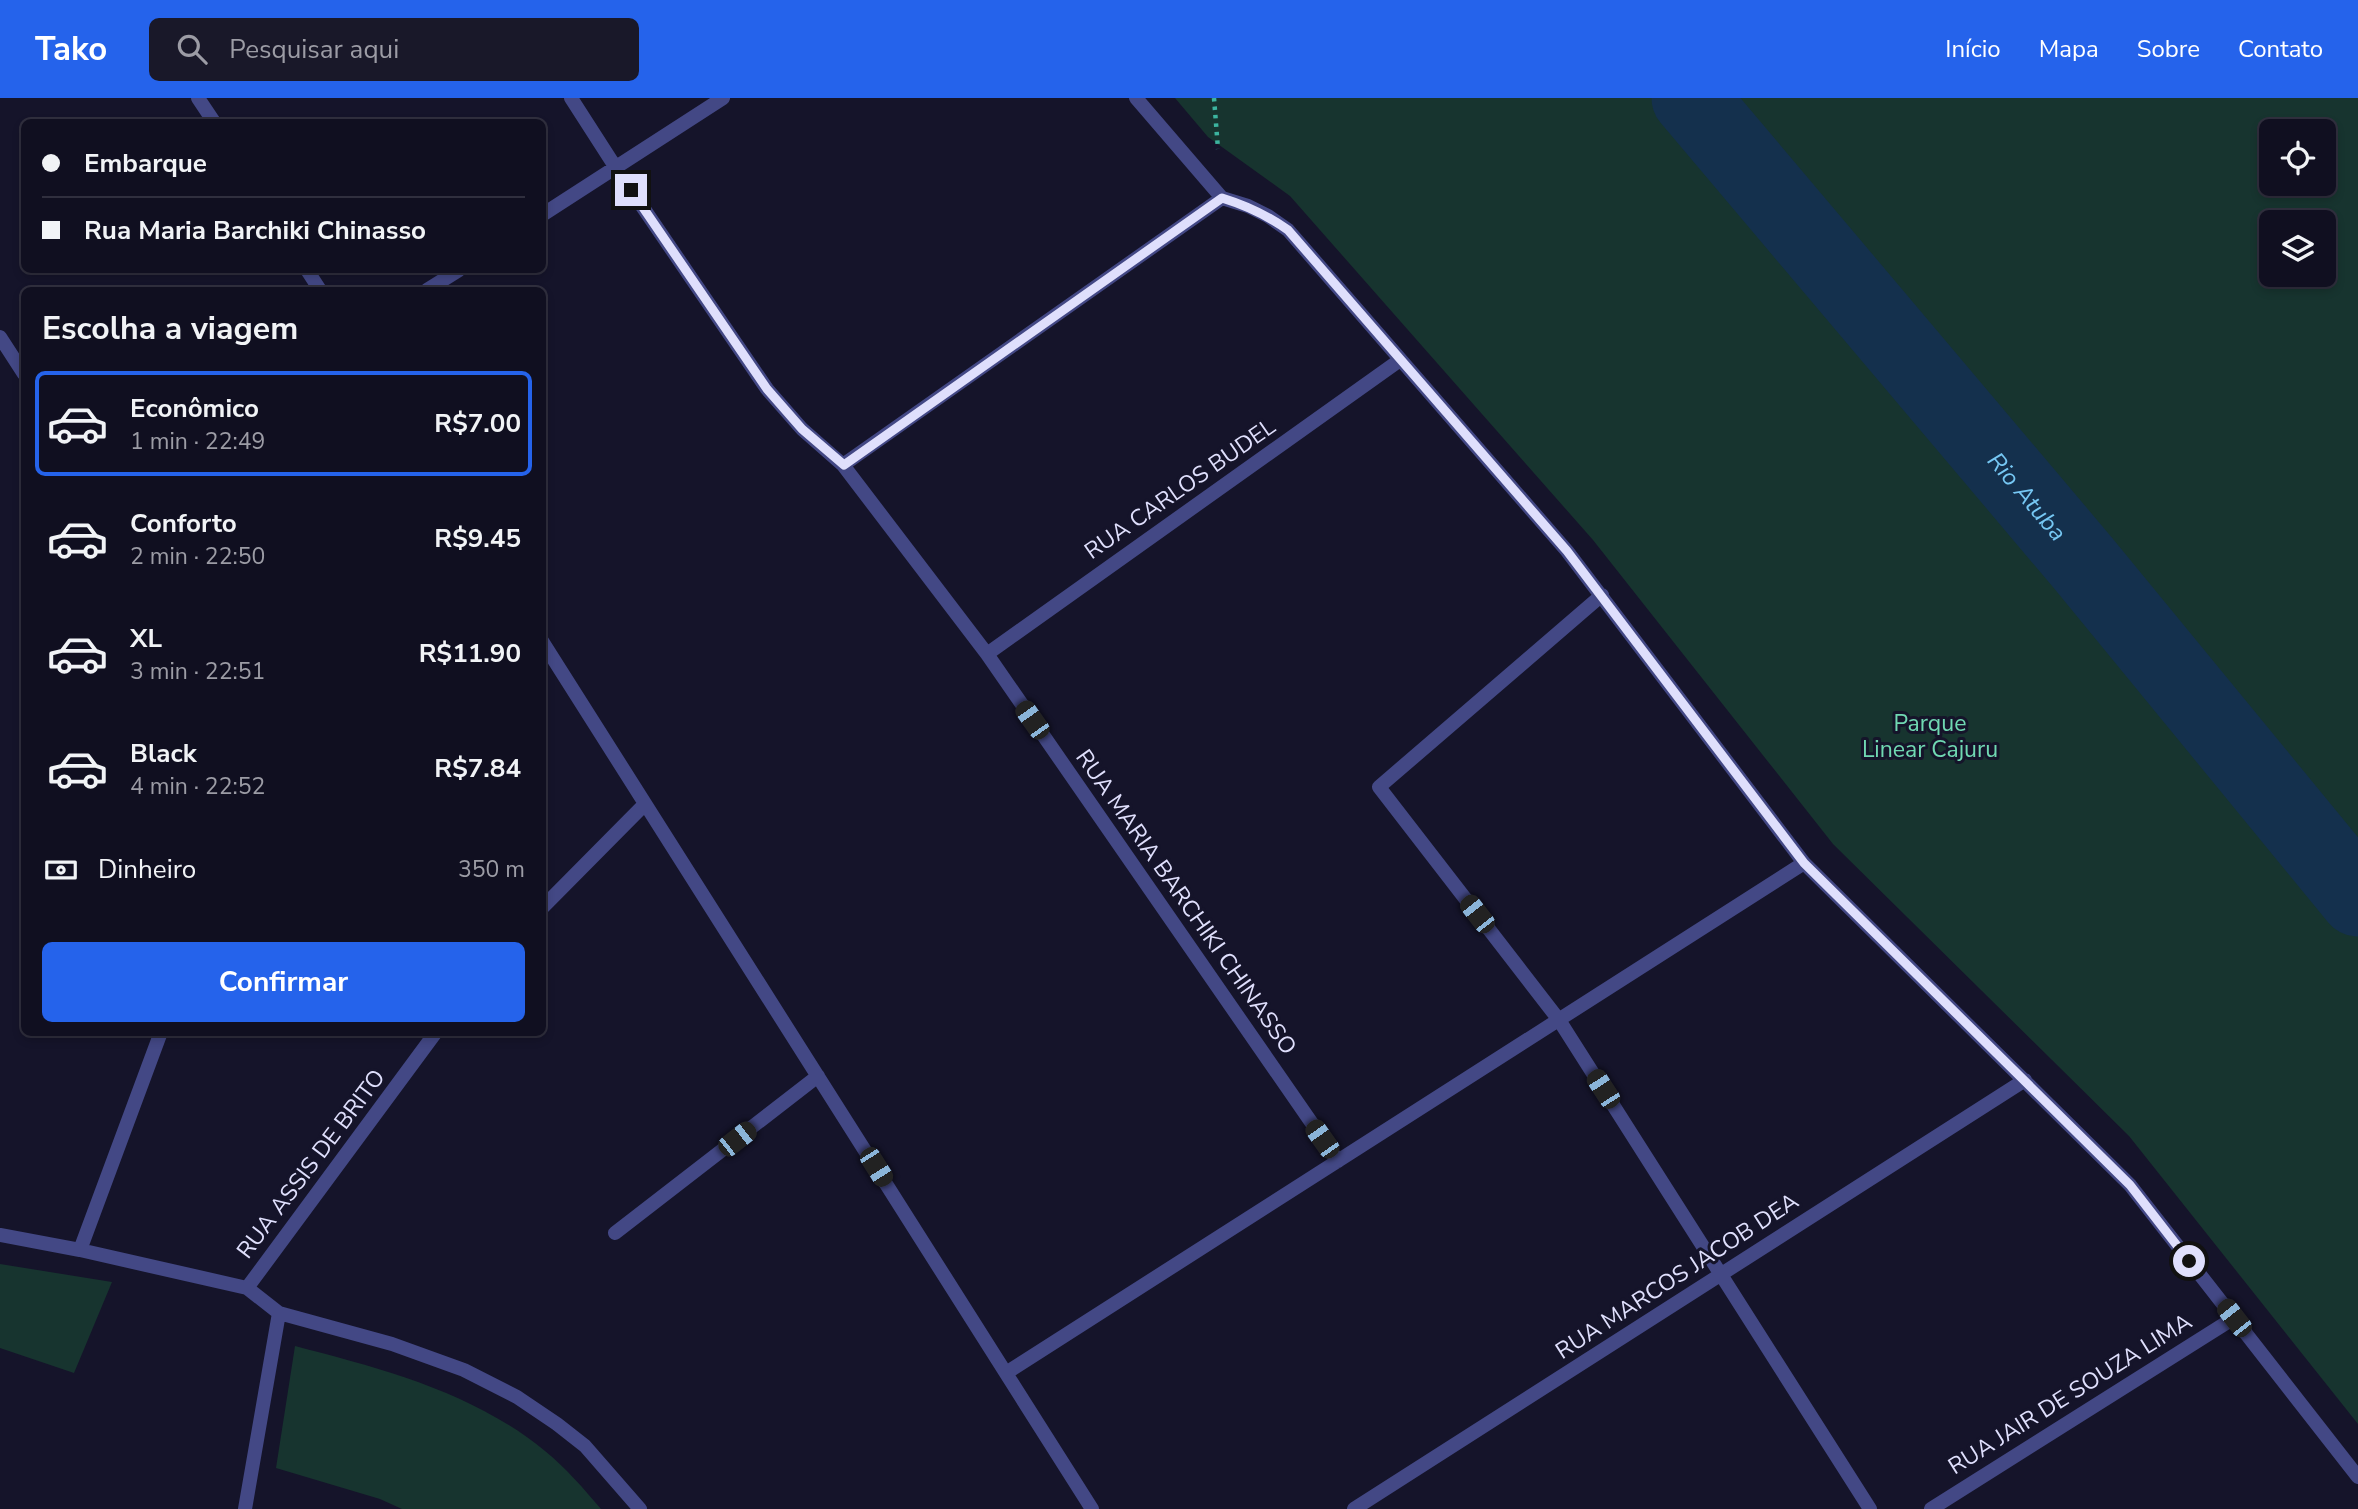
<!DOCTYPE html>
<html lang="pt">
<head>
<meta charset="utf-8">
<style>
	:root { --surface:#100f20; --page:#191829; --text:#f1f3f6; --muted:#9c9ca5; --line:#302f3e; --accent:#2563eb }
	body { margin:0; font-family:"Nunito Sans",sans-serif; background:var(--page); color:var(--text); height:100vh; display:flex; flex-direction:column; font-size:26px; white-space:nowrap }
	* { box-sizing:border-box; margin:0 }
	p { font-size:23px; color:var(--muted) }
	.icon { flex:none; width:38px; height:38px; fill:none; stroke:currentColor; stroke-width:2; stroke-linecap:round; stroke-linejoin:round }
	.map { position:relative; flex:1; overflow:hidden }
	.drawer { position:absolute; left:21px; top:189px; width:525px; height:749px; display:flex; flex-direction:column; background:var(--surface); border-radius:10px; box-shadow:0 4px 10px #0003,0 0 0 2px var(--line) }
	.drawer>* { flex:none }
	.hud { position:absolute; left:21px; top:21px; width:525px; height:154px; border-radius:10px; box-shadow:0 4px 10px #0003,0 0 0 2px var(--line); display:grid; align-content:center; height:154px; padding:0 21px; background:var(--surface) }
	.fabs { position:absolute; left:2259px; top:21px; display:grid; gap:14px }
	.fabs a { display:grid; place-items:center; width:77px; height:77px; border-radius:10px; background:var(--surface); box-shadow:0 4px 10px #0003,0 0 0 2px var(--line); font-size:35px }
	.end { position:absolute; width:32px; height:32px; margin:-16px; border:9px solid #dfdffc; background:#111; box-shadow:0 0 0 4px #111 }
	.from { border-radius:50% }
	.car { position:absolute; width:21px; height:42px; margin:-21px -10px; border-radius:9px; box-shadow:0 0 5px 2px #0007; background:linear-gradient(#222 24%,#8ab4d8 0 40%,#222 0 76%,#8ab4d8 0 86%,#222 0) }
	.hud b { display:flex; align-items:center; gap:24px; height:66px; font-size:26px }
	.hud b+b { border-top:2px solid var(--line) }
	.hud i { width:18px; height:18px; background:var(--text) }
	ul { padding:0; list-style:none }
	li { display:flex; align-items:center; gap:21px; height:105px; margin:0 14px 10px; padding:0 7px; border:4px solid transparent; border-radius:10px }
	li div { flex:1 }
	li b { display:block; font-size:26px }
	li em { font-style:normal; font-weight:700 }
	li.current { border-color:var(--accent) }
	li>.icon { width:63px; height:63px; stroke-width:1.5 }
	h2 { padding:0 21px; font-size:32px; line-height:84px }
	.pay { display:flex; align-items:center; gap:18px; height:77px; padding:0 21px; font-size:26px }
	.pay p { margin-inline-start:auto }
	.primary-button { display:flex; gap:14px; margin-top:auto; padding:14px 21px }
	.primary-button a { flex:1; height:80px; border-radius:10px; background:var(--accent); color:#fff; font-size:28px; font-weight:700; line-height:80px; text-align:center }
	header { display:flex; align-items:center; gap:42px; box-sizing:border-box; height:98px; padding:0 35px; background:var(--accent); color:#fff }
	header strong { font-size:33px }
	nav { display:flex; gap:38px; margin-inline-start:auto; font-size:24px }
	.search { width:490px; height:63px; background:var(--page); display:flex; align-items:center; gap:18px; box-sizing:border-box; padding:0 24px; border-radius:10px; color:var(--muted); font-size:26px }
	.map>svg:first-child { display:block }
	.green { fill:#17342f; fill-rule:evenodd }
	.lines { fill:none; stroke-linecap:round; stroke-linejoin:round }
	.river { stroke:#14304d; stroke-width:77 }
	.path { stroke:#3cb49f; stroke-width:4.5; stroke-dasharray:3.5 5; stroke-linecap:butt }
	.minor { stroke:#434885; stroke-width:14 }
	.route { stroke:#dfdffc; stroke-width:9 }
	.labels { text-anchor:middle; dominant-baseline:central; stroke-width:6; stroke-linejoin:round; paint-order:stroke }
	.street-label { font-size:23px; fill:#dfdffc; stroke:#15142a }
	.park-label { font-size:23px; fill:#70d8b2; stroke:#15142a }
	.water-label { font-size:24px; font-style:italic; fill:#76c7f3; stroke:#15142a }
</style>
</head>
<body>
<header>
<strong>Tako</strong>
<div class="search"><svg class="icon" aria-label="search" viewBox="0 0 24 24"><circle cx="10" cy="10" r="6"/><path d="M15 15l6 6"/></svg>Pesquisar aqui</div>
<nav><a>Início</a><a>Mapa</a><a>Sobre</a><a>Contato</a></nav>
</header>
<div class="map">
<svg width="2358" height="1411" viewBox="0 0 2358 1411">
	<rect width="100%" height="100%" fill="#15142a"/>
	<path class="green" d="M1175,0H2358V1326L2129,1038L1833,746L1593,442L1290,98L1208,39ZM2324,33V86H2272V33ZM2272,124H2324V177H2272Z
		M0,1166L112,1184L74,1275L0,1250Z
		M295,1248C383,1271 473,1294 545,1353C566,1370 584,1391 601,1411H402L380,1401L276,1370Z"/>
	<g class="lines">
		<path class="river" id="s1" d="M1690,0L2083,465L2358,800"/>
		<path class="path" d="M1214,0L1218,51"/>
		<path class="minor" d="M198,0L214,24
			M571,0L616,70L767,291L802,331L843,367L987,556L1338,1063
			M1136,0L1222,100L1248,108L1268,118L1288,132L1567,453L1804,765L2130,1087L2358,1379
			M542,117L723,0
			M307,172L320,192
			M427,192L459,172
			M0,239L24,276
			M843,367L1222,100
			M1602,497L1379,689L1559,922L1870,1411
			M542,543L1092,1411
			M987,556L1400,262
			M542,810L645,706
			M615,1135L818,978
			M0,1137L80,1152L247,1190L279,1215L392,1246L464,1272L517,1299L557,1326L585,1348L640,1411
			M80,1152L161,934
			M247,1190L436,934
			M1006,1275L1804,765
			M245,1411L279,1215
			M1354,1411L2025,982
			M1931,1411L2234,1220"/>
	</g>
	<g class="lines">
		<path class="route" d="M631,92L767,291L802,331L844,367L1222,100C1248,108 1267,117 1288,132L1567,453L1804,765L2130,1087L2189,1163"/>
	</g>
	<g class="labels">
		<g class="street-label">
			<text transform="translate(1180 391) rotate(-35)">RUA CARLOS BUDEL</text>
			<text transform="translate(1186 804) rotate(55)">RUA MARIA BARCHIKI CHINASSO</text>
			<text transform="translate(311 1066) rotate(-53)">RUA ASSIS DE BRITO</text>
			<text transform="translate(1677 1178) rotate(-33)">RUA MARCOS JACOB DEA</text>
			<text transform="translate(2070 1296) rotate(-32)">RUA JAIR DE SOUZA LIMA</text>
		</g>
		<g class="park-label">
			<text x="1930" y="625">Parque<tspan x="1930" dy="26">Linear Cajuru</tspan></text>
		</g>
		<g class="water-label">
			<text stroke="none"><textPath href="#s1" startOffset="522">Rio Atuba</textPath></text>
		</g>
	</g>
</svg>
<div class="fabs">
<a><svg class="icon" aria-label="locate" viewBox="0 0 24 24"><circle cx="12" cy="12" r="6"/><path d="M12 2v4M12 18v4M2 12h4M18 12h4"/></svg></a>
<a><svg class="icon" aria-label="layers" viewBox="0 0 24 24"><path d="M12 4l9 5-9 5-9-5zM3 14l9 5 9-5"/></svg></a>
</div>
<i class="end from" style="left:2189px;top:1163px"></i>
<i class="end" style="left:631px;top:92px"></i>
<i class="car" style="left:1032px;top:622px;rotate:325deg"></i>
<i class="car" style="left:1477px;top:816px;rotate:322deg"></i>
<i class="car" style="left:1603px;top:991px;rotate:327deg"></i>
<i class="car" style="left:737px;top:1041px;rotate:52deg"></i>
<i class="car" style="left:1322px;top:1041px;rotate:325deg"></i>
<i class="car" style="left:876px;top:1069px;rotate:148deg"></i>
<i class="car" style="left:2234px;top:1220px;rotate:322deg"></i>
<div class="hud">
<b><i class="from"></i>Embarque</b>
<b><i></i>Rua Maria Barchiki Chinasso</b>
</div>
<section class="drawer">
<h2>Escolha a viagem</h2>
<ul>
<li class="current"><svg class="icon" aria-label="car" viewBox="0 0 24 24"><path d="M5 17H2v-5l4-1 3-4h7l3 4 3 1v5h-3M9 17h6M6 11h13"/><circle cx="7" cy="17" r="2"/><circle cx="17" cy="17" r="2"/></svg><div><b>Econômico</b><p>1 min · 22:49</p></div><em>R$7.00</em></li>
<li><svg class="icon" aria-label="car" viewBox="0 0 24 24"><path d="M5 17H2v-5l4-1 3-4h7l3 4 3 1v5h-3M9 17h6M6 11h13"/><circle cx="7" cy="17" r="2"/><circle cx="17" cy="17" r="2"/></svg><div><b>Conforto</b><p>2 min · 22:50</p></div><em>R$9.45</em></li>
<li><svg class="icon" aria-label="car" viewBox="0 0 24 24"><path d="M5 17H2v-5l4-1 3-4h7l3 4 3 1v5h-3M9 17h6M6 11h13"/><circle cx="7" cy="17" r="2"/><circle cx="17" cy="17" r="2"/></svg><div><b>XL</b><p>3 min · 22:51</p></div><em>R$11.90</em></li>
<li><svg class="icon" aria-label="car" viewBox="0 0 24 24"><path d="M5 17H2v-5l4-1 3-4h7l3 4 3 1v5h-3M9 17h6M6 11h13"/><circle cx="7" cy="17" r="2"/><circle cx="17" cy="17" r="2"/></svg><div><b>Black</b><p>4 min · 22:52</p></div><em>R$7.84</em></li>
</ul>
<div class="pay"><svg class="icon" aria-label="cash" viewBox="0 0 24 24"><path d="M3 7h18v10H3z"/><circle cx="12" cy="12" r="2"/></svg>Dinheiro<p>350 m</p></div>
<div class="primary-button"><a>Confirmar</a></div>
</section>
</div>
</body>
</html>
